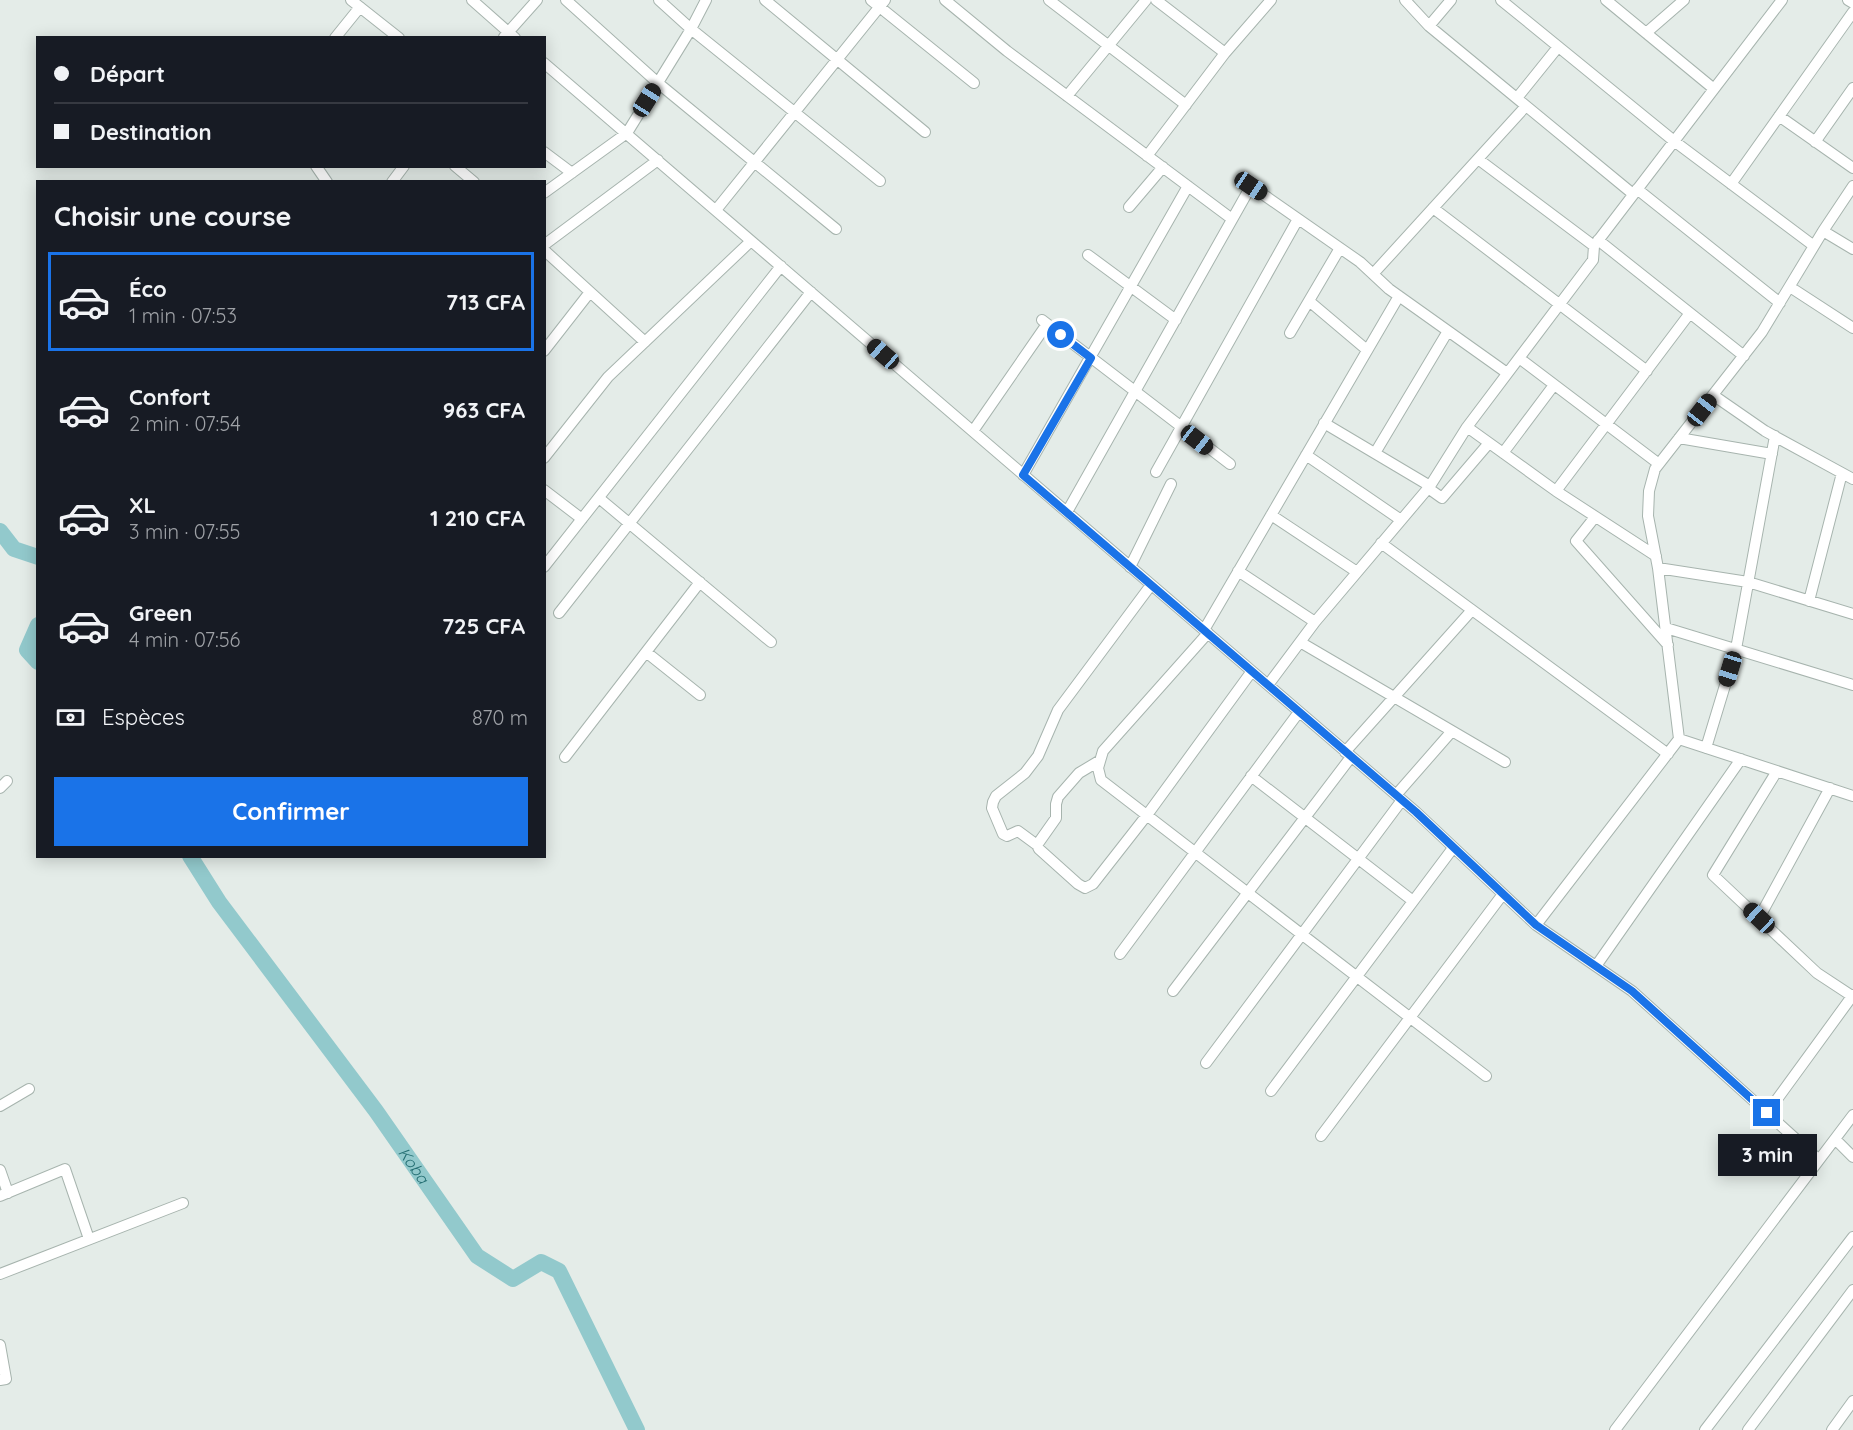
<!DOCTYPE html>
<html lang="fr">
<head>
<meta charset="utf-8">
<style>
	:root { --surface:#171b24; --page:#20242c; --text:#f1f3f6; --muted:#9ea1a6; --line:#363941; --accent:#1a73e8 }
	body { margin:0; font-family:Quicksand,sans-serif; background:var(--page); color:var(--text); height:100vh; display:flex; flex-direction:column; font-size:22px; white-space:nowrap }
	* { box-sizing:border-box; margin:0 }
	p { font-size:20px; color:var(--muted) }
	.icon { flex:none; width:33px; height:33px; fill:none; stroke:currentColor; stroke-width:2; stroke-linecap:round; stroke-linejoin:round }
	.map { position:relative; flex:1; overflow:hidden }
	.side { position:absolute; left:36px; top:180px; width:510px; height:678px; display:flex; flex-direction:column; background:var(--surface); border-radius:0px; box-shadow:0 3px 15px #0003 }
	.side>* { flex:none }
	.banner { position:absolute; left:36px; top:36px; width:510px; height:132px; border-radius:0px; box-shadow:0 3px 15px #0003; display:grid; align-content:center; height:132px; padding:0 18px; background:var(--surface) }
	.end { position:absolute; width:27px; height:27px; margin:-14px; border:8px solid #1a73e8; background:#fff; box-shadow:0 0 0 3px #fff }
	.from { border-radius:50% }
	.bubble { position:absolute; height:42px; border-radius:0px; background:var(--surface); box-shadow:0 3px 15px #0003; font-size:20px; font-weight:700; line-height:42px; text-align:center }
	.car { position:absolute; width:18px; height:36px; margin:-18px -9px; border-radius:8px; box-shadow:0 0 4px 2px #0007; background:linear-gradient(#222 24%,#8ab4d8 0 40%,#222 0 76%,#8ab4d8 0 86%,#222 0) }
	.banner b { display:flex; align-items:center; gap:21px; height:57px; font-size:22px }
	.banner b+b { border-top:2px solid var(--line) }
	.banner i { width:15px; height:15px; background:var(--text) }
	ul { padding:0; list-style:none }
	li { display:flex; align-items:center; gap:18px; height:99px; margin:0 12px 9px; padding:0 6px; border:3px solid transparent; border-radius:0px }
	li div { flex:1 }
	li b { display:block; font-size:22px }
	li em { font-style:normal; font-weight:700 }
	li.active { border-color:var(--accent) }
	li>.icon { width:54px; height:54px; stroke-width:1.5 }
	h2 { padding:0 18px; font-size:27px; line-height:72px }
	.pay { display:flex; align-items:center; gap:15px; height:66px; padding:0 18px; font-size:22px }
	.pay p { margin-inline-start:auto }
	.action { display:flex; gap:12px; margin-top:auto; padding:12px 18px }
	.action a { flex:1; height:69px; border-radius:0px; background:var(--accent); color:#fff; font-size:24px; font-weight:700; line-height:69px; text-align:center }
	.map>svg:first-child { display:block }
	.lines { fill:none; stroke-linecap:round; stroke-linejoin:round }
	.river { stroke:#92c9cc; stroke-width:16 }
	.minor-casing { stroke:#a7b4ae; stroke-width:12 }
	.minor { stroke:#fff; stroke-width:10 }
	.route { stroke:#1a73e8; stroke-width:8 }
	.labels { text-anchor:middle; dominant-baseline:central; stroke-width:5; stroke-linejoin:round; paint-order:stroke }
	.water-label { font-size:16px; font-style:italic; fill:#256f73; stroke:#f5f9f6 }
</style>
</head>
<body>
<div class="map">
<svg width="1853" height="1430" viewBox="0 0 1853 1430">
	<rect width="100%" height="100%" fill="#e4ece8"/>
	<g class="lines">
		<g class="river">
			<path d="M0,531L14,549L38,557"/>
			<path d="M38,625L27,650L38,662"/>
			<path id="s1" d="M190,856L219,902L376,1111L477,1256L513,1279L541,1262L559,1271L637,1430"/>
		</g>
		<defs>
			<path id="minor" d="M351,0L399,38
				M472,0L515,38
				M566,0L658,83L836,229
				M659,0L691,29L880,181
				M765,0L925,132
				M871,0L974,83
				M945,0L1007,51L1232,219
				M1049,0L1186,105
				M1156,0L1225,53
				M1405,0L1429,26L1633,194
				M1501,0L1674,141L1814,246
				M1606,0L1714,89
				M1848,0L1853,3
				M1429,26L1451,0
				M1646,33L1684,0
				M504,37L537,0
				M335,38L360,7
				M544,63L1416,812L1536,925L1632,991L1819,1160
				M1067,96L1146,0
				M1517,98L1558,47
				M1779,116L1853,168
				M1815,142L1853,88
				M544,152L572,173
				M1147,156L1225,53L1271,0
				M1478,159L1594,246
				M316,166L327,182
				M455,166L474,182
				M392,182L404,166
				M1731,184L1853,12
				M1637,189L1780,303
				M544,193L627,133L691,29L706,0
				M1129,207L1163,167
				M1433,208L1647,371
				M716,210L885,0
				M1823,231L1853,249
				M1598,240L1744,356
				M544,245L658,160
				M544,250L645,342
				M1088,255L1176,320
				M1373,274L1526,106
				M1790,287L1853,328
				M1309,301L1367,350
				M1042,320L1230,464
				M1290,333L1340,248
				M544,351L590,292
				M1519,358L1659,464
				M1713,395L1765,431L1853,479
				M1324,423L1430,486
				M1467,427L1556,491L1656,556
				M973,431L1047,324
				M1679,438L1772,454
				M1375,453L1448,331
				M1503,453L1554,385
				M1306,455L1401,520
				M544,458L608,377L751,241
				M1156,472L1298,219
				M1023,475L1188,186
				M1428,488L1442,498L1489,443
				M544,490L582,519
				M1556,491L1690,313
				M599,498L771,642
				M1067,512L1251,186L1360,262L1389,289L1507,373
				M1271,515L1357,572
				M1595,517L1576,541L1668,645
				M1381,543L1668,754
				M544,567L781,266
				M1130,567L1171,484
				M1658,568L1748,582L1853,614
				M1238,571L1315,622
				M1809,601L1842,473
				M559,613L811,292
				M1666,628L1853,685
				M1204,630L1399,296
				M1208,633L1103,751L1098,768L1101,780L1486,1076
				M1300,642L1505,762
				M646,652L700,695
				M1268,685L1315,622L1430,486L1467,427L1593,260L1594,246L1782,0
				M1679,739L1853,796
				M1706,748L1736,649L1775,436
				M1345,752L1472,610
				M565,757L700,582
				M1099,761L1079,773L1058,797L1056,804V818L1037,845L1039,849L1078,884L1085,888L1093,884L1147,815L1252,671
				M1777,771L1713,875L1817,973L1852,996
				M1251,776L1413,901
				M0,788L7,781
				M1396,795L1452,731
				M1037,845L1018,831L1007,836L1003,834L992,808L993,802L996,796L1025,773L1038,756L1058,710L1151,585
				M1759,918L1830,788
				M1536,925L1679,739L1658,568L1648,516L1649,491L1655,469L1762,332L1823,231L1853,186
				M1120,954L1299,712
				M1596,966L1741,759
				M1173,991L1351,757
				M1206,1063L1402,800
				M1271,1091L1453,848
				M0,1106L29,1089
				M1767,1113L1853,995
				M1321,1136L1503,894
				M1835,1139L1853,1157
				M0,1170L8,1193
				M0,1196L65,1169L89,1239
				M0,1274L183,1203
				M0,1345L6,1379L0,1380
				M1615,1430L1853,1115
				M1705,1430L1853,1237
				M1748,1430L1853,1290
				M1832,1430L1853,1401"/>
		</defs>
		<use href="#minor" class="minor-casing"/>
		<use href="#minor" class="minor"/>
	</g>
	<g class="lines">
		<path class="route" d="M1061,335L1091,358L1023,475L1416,812L1536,925L1632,991L1767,1113"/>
	</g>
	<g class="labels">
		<g class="water-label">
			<text stroke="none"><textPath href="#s1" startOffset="382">Koba</textPath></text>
		</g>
	</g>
</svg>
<i class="end from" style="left:1061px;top:335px"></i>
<i class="end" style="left:1767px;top:1113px"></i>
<div class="bubble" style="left:1718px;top:1134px;width:99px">3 min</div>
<i class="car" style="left:647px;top:100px;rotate:32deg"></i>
<i class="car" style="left:1251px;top:186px;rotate:124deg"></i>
<i class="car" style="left:883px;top:354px;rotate:311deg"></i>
<i class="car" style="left:1702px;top:410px;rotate:38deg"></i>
<i class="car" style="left:1197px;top:440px;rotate:128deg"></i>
<i class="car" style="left:1730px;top:669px;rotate:197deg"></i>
<i class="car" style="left:1759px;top:918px;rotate:313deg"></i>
<div class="banner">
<b><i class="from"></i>Départ</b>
<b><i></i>Destination</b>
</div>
<section class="side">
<h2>Choisir une course</h2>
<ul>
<li class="active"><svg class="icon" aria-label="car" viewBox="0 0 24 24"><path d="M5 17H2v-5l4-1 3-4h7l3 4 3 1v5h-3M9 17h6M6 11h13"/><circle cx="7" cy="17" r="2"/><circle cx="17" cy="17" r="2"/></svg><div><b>Éco</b><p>1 min · 07:53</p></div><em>713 CFA</em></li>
<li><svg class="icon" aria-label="car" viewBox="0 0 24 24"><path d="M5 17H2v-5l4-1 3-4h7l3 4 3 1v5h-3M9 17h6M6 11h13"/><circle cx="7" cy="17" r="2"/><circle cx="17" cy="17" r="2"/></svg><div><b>Confort</b><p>2 min · 07:54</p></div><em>963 CFA</em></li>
<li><svg class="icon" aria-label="car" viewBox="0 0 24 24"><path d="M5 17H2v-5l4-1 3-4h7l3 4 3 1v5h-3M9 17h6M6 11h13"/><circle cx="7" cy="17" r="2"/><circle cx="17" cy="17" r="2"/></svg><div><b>XL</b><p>3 min · 07:55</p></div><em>1 210 CFA</em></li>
<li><svg class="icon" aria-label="car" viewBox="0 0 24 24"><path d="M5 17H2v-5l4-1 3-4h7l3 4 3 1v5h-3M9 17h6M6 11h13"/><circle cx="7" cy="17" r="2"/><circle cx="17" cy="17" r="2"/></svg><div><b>Green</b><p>4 min · 07:56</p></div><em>725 CFA</em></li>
</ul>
<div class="pay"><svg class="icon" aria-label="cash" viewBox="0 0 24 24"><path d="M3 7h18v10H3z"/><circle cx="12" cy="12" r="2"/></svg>Espèces<p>870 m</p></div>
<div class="action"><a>Confirmer</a></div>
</section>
</div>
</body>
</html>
